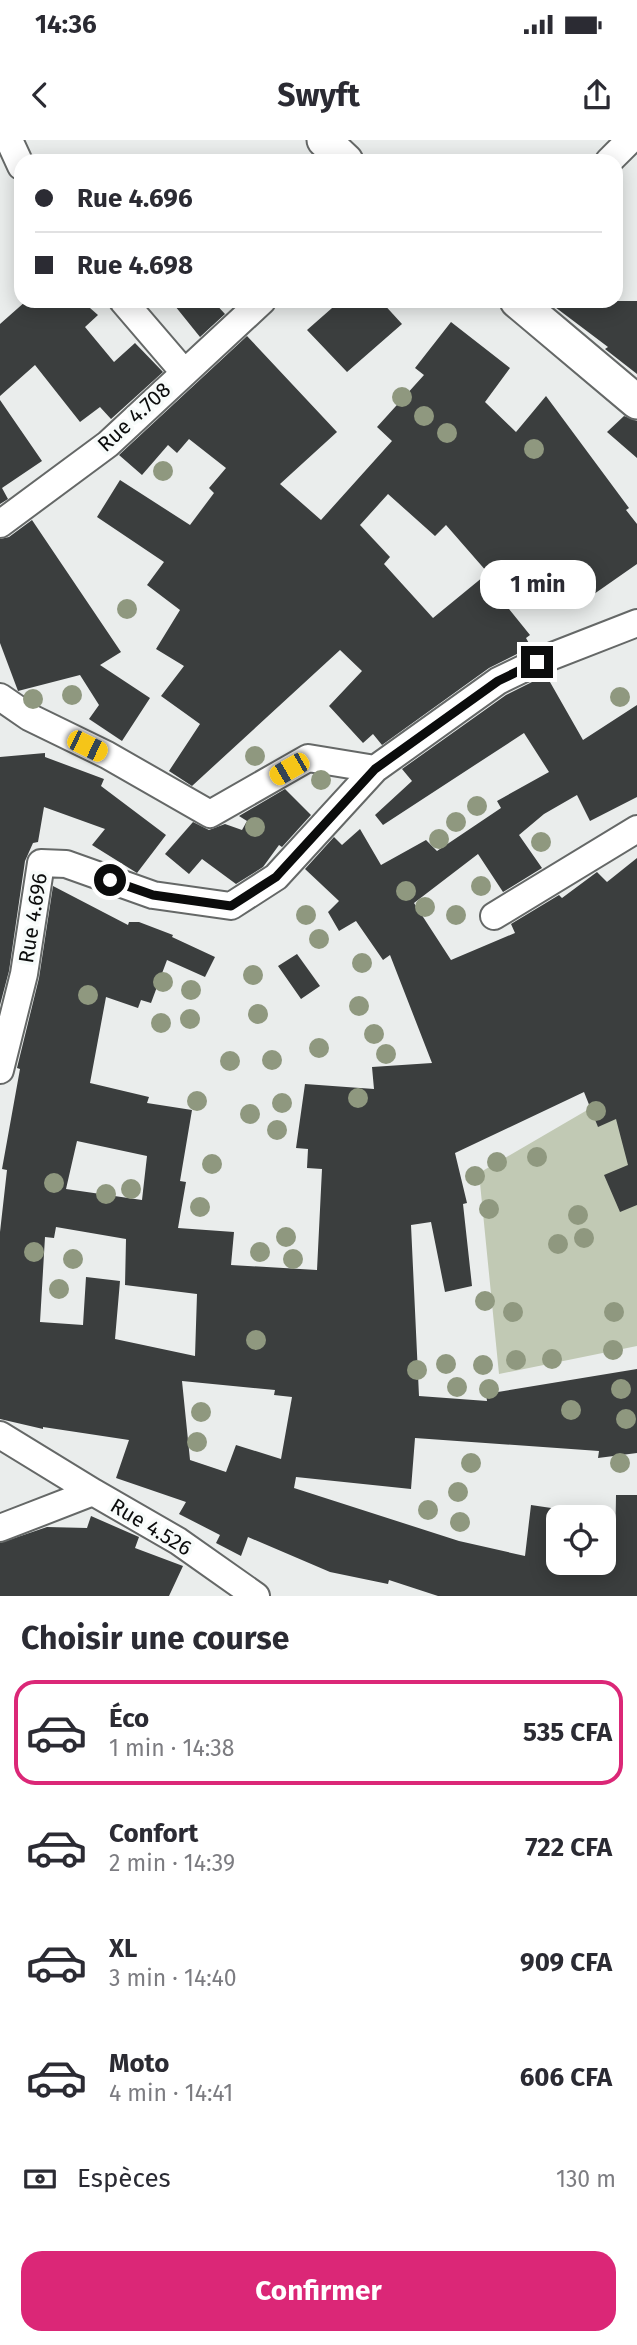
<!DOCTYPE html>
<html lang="fr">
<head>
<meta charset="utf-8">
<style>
	:root { --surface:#fff; --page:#f2f2f3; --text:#2b2b33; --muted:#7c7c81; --line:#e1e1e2; --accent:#db2777 }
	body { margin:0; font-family:"Fira Sans",sans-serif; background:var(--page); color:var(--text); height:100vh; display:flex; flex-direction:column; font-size:26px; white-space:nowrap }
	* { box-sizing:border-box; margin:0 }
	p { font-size:23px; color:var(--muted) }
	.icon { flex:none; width:38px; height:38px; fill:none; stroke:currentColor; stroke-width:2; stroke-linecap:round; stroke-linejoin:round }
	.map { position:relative; height:1456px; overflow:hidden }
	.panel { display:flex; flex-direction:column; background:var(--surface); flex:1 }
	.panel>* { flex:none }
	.guide { position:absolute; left:14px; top:14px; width:609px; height:154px; border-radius:21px; box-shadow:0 4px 18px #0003; display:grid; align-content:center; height:154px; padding:0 21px; background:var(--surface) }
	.controls { position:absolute; left:546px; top:1365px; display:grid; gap:14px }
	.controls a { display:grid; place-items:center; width:70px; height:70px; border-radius:14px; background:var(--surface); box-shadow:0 4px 18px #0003; font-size:35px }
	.end { position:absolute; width:32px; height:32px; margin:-16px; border:9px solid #0b0c0c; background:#fff; box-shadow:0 0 0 4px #fff }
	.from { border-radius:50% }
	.bubble { position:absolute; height:49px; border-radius:21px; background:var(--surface); box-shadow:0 4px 18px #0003; font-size:23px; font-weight:700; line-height:49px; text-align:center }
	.car { position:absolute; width:21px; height:42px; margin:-21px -10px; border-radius:9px; box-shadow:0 0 5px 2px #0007; background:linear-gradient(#f5c518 24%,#345 0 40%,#f5c518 0 76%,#345 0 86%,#f5c518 0) }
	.guide b { display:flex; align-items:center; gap:24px; height:66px; font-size:26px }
	.guide b+b { border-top:2px solid var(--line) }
	.guide i { width:18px; height:18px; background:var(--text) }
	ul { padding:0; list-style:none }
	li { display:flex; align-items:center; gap:21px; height:105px; margin:0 14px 10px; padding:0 7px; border:4px solid transparent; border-radius:21px }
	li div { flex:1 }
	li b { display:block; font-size:26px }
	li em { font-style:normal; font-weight:700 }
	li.active { border-color:var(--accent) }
	li>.icon { width:63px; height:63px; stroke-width:1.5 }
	h2 { padding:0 21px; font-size:32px; line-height:84px }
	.pay { display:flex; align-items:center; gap:18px; height:77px; padding:0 21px; font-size:26px }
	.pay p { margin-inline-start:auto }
	.action { display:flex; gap:14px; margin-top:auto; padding:14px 21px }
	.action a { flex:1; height:80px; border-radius:21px; background:var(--accent); color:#fff; font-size:28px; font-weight:700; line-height:80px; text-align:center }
	.status { display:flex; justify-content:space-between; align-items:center; height:49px; padding:0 35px; background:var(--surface); direction:ltr }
	.status svg { height:19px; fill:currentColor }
	header { display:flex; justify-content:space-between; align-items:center; height:91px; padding:0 21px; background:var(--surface); font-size:32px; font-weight:700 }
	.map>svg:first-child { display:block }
	.green { fill:#c1c9b4 }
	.building { fill:#3b3e3e; fill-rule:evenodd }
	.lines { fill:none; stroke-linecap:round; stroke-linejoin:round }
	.minor-casing { stroke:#656867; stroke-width:30 }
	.tertiary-casing { stroke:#656867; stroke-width:37 }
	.minor { stroke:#fff; stroke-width:26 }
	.tertiary { stroke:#fff; stroke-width:33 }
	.tree { fill:#8f987f }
	.route { stroke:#0b0c0c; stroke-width:9 }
	.labels { text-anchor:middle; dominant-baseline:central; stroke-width:7; stroke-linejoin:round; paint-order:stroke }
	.street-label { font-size:21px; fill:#0b0c0c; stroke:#f7fbfa }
</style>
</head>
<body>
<div class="status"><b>14:36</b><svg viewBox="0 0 49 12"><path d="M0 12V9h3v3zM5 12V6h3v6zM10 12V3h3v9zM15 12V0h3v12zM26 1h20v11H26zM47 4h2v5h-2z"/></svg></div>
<header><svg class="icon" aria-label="back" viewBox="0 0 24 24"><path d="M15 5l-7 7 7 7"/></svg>Swyft<svg class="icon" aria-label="share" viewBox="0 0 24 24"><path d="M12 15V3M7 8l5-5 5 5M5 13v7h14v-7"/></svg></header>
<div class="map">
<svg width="637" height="1456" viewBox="0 0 637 1456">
	<rect width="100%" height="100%" fill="#eaedec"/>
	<path class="green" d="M637,937V1206L499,1234L479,1033L589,969L604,944Z"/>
	<path class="building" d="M26,161H82L98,175L85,187L114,222L135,203L163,232L111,279L100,267L80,282L35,225L0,256V184Z
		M171,161H213L225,174L200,197Z
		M340,161H381L402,184L347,232L307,190Z
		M547,161H637V234L605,209L608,207Z
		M451,182L510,228L485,262L516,292L546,256L629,368L626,370L637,384V424L574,468L542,422L501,448L446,385L435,396L388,354L360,385L390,417L384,424L433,478L483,437L530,495L526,498L531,507L489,528L382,605L373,594L363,603L329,566L362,531L340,510L192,646L169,631L200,584L161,556L184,526L156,509L180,470L147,445L164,422L97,377L120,340L190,385L214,353L209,348L226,328L189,299L177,313L168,305L142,335L119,315L247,196L337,292L280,344L321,380L392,301L377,287L424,235L415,228Z
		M0,260L42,321L2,348L8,359L0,364Z
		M624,276L637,281V318L607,292Z
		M32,380L121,512L100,525L150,558L122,601L89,579L99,565L80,535L18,551L0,503V399L9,397Z
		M546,535L583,600L637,565V657L590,681L577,655L544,674L519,695L542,728L503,752L478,714L414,763L451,820L515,793L511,784L559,755L562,758L597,732L607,742L637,718V1065L620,1072L604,1035L628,1025L616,979L598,987L584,952L455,1013L467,1063L463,1064L472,1146L445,1152L431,1082L411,1085L419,1256L487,1261L486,1254L637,1229V1313L598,1318L599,1311L415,1298L411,1349L296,1337L294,1348L459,1401L525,1416L531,1365L558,1369V1428L615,1426L616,1355H637V1456H438L389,1440L388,1444L330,1432L248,1397L241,1416L216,1403L220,1395L179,1374L186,1362L116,1338L129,1300L43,1287V1289L0,1279V1092L7,1030L2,1029L20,929L17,928L39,838L53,746L128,785L129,782H139L173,795L172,797L215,817L205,837L167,820L151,863L141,860L138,868L106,857L90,943L149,957L147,963L192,970L180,1041L186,1042L178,1088L234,1092L231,1125L317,1130L322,1029L307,1028L308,1009L296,1008L305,944L374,949L372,927L432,923L390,815L383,820L356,781L339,791L328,772L339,761L305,729L334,697L342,705L360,689L381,725L426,700L437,711L501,668L497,661L549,632L524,593L383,685L375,675L412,641L402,629L506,555ZM77,1001L147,1016L142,1060L66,1049ZM56,1087L126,1099L125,1145L197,1154L195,1216L115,1199L120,1141L86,1137L83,1185L40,1182L45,1097L54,1098ZM182,1241L275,1250L274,1255L292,1257L281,1319L236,1305L226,1332L190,1320Z
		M45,613V617L104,639L101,646L166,695L137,733L92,705L105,689L44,667L38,702L33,703L25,721L9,831L0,865V617Z
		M285,649L311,675L282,707L279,705L263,727L236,744L202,719L189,734L165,714L193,682L209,690L225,684L242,690L247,681L239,676Z
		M297,814L320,846L301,859L278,826Z
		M91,1376L139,1397L135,1408L183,1426L169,1456H0V1403L47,1387L87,1388Z"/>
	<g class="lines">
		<defs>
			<path id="minor" d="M9,0L21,26
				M609,21L630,0
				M123,161L183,231
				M0,384L108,304L262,161
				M0,557L29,577L107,615L210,674L308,618L375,629L498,541L537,522L637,483
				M494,776L637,689
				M0,930L24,834L41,723L66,724L153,755L231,766L276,737L375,629
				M0,1295L93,1352
				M0,1388L93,1352L178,1401L256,1456"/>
			<path id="tertiary" d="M324,0L346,21
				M517,161L637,262"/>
		</defs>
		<use href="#minor" class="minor-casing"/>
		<use href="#tertiary" class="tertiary-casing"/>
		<use href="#minor" class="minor"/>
		<use href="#tertiary" class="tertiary"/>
	</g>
	<g class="tree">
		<circle cx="402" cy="257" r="10"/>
		<circle cx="424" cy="276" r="10"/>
		<circle cx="447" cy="293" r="10"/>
		<circle cx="534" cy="309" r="10"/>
		<circle cx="163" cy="331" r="10"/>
		<circle cx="127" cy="469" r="10"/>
		<circle cx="72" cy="555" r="10"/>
		<circle cx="620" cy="557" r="10"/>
		<circle cx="33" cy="559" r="10"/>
		<circle cx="255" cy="616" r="10"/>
		<circle cx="321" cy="640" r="10"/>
		<circle cx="477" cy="666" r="10"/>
		<circle cx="456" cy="682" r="10"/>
		<circle cx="255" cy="687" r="10"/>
		<circle cx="439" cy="699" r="10"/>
		<circle cx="541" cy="702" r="10"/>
		<circle cx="481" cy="746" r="10"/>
		<circle cx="406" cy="751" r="10"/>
		<circle cx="425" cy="767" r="10"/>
		<circle cx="306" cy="775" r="10"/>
		<circle cx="456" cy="775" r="10"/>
		<circle cx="319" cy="799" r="10"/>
		<circle cx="362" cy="823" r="10"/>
		<circle cx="253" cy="835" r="10"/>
		<circle cx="163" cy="842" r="10"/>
		<circle cx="191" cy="850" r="10"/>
		<circle cx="88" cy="855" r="10"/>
		<circle cx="359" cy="866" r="10"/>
		<circle cx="258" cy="874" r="10"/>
		<circle cx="190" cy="879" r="10"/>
		<circle cx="161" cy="883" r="10"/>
		<circle cx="374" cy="894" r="10"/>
		<circle cx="319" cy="908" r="10"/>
		<circle cx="386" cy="914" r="10"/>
		<circle cx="272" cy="920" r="10"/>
		<circle cx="230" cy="921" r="10"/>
		<circle cx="358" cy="958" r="10"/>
		<circle cx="197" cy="961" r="10"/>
		<circle cx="282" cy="963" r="10"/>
		<circle cx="596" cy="971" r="10"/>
		<circle cx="250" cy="974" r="10"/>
		<circle cx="277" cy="990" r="10"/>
		<circle cx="537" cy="1017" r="10"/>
		<circle cx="497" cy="1022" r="10"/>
		<circle cx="212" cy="1024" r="10"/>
		<circle cx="475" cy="1036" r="10"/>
		<circle cx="54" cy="1043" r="10"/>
		<circle cx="131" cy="1049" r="10"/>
		<circle cx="106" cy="1054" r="10"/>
		<circle cx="200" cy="1067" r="10"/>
		<circle cx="489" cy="1069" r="10"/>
		<circle cx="578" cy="1075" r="10"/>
		<circle cx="286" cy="1097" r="10"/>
		<circle cx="584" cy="1098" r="10"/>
		<circle cx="558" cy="1104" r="10"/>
		<circle cx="34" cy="1112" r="10"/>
		<circle cx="260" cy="1112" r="10"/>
		<circle cx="73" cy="1119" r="10"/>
		<circle cx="293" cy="1119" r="10"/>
		<circle cx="59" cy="1149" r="10"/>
		<circle cx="485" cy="1161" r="10"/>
		<circle cx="513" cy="1172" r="10"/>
		<circle cx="614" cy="1172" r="10"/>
		<circle cx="256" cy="1200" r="10"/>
		<circle cx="613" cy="1210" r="10"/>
		<circle cx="552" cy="1219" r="10"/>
		<circle cx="516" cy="1220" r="10"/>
		<circle cx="446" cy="1224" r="10"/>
		<circle cx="483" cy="1225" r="10"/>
		<circle cx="417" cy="1230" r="10"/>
		<circle cx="457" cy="1247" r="10"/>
		<circle cx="489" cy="1249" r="10"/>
		<circle cx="621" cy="1249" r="10"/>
		<circle cx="571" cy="1270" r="10"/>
		<circle cx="201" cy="1272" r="10"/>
		<circle cx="626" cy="1279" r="10"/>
		<circle cx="197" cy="1302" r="10"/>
		<circle cx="471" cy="1323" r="10"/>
		<circle cx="620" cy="1323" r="10"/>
		<circle cx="458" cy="1352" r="10"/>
		<circle cx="428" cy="1370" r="10"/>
		<circle cx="460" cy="1382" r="10"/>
	</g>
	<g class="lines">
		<path class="route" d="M110,740L153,755L231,766L276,737L375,629L498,541L537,522"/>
	</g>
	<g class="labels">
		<g class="street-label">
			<text transform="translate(134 277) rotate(-43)">Rue 4.708</text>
			<text transform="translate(33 778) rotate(-81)">Rue 4.696</text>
			<text transform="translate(151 1387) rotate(31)">Rue 4.526</text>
		</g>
	</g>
</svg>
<div class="controls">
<a><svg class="icon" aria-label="locate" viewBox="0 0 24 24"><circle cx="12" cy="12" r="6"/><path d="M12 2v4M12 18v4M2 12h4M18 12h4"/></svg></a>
</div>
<i class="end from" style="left:110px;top:740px"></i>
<i class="end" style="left:537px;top:522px"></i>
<div class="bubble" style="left:480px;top:420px;width:116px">1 min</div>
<i class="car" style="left:87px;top:606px;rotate:116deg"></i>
<i class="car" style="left:289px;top:629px;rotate:240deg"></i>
<div class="guide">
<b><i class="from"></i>Rue 4.696</b>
<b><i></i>Rue 4.698</b>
</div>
</div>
<section class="panel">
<h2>Choisir une course</h2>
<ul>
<li class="active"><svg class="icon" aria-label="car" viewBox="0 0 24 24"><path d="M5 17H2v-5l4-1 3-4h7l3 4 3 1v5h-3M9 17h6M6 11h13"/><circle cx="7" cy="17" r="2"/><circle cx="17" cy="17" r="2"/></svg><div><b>Éco</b><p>1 min · 14:38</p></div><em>535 CFA</em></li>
<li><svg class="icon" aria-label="car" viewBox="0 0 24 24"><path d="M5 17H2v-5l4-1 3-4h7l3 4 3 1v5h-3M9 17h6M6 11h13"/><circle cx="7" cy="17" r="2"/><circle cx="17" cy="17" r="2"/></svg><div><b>Confort</b><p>2 min · 14:39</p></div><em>722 CFA</em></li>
<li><svg class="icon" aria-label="car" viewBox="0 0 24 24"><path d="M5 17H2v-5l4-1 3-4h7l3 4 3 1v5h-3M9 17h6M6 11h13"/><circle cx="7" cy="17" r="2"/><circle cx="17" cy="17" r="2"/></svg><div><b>XL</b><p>3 min · 14:40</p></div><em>909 CFA</em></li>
<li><svg class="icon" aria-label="car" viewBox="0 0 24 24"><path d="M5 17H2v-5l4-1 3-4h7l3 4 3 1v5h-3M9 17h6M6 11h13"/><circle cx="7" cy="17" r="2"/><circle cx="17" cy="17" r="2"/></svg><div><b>Moto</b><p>4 min · 14:41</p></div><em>606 CFA</em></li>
</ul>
<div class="pay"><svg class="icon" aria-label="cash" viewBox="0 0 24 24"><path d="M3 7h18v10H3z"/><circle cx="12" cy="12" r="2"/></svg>Espèces<p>130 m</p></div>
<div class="action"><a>Confirmer</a></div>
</section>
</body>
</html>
